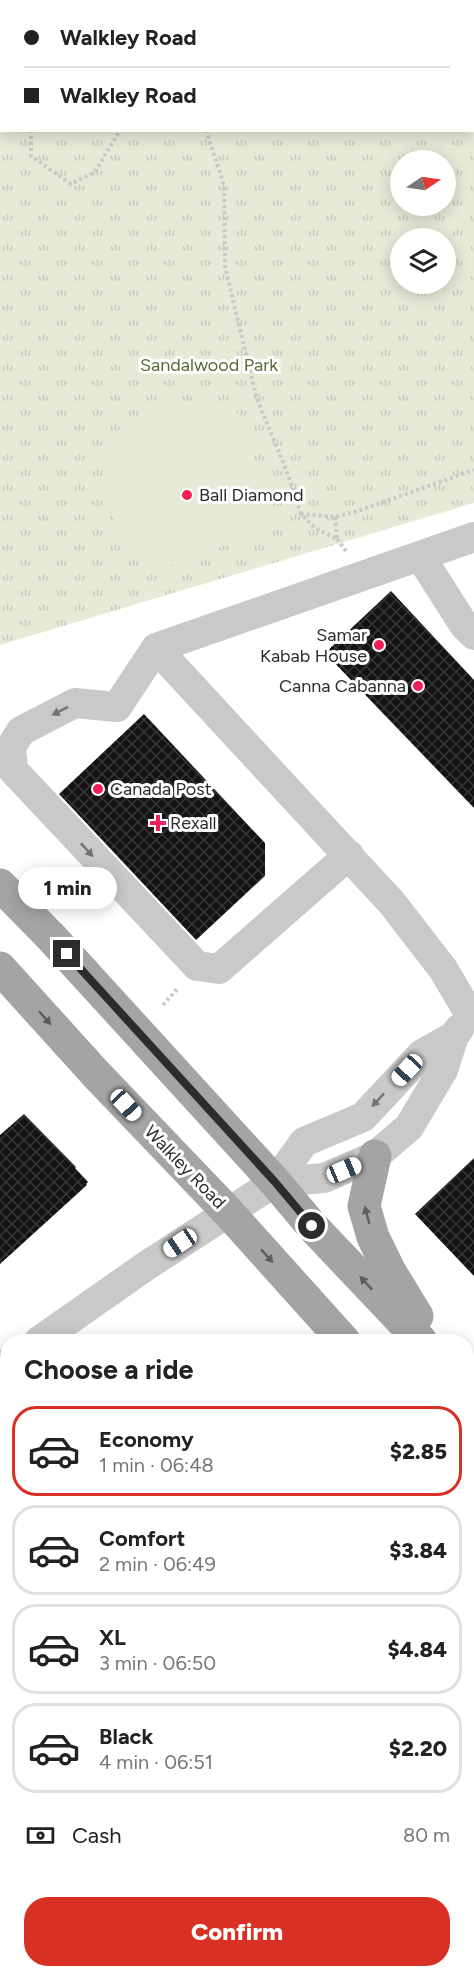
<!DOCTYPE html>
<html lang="en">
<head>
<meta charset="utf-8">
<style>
	:root { --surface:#fff; --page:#f6f6f6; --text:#222; --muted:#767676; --line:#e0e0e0; --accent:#d93025 }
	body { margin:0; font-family:Figtree,sans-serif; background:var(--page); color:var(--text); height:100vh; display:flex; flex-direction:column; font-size:22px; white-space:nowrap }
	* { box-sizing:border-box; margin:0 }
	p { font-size:20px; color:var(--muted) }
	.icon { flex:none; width:33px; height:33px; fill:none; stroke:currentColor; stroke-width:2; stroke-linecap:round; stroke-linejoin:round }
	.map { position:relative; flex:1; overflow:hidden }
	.sheet { position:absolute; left:0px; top:1334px; width:474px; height:644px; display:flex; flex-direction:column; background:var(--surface); border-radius:24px 24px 0 0; box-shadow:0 3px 15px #0003 }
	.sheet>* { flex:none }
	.top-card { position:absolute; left:0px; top:0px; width:474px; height:132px; box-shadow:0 3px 15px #0003; display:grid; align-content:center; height:132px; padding:0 24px; background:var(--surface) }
	.needle { width:39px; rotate:77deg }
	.fabs { position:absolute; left:390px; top:150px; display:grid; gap:12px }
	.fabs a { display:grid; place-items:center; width:66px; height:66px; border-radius:50%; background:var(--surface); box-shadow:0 3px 15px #0003; font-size:30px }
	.end { position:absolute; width:27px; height:27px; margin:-14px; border:8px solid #2c2c2c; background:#fff; box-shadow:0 0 0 3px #fff }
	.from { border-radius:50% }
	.bubble { position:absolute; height:42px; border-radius:21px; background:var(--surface); box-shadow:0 3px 15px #0003; font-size:20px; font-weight:800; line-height:42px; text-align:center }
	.car { position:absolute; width:18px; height:36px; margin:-18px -9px; border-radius:8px; box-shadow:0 0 4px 2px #0007; background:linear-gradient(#fff 24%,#345 0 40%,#fff 0 76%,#345 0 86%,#fff 0) }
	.top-card b { display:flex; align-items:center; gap:21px; height:57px; font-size:22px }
	.top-card b+b { border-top:2px solid var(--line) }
	.top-card i { width:15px; height:15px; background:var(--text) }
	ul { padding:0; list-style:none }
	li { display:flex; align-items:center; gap:18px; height:90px; margin:0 12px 9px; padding:0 12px; border:3px solid var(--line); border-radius:24px }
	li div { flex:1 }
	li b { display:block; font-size:22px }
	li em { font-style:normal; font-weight:800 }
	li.selected { border-color:var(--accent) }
	li>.icon { width:54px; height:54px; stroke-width:1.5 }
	h2 { padding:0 24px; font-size:27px; line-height:72px }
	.pay { display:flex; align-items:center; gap:15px; height:66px; padding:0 24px; font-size:22px }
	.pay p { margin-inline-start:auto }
	.button { display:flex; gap:12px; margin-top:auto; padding:12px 24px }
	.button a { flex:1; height:69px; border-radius:24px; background:var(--accent); color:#fff; font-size:24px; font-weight:800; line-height:69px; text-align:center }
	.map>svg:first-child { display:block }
	.park { fill:url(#park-tufts); fill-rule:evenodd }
	.pitch { fill:#e6ebd8 }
	.building { fill:url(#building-cross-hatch) }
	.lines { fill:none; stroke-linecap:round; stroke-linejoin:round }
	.path { stroke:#c9c9c9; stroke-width:4; stroke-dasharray:3 3; stroke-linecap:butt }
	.minor { stroke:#c9c9c9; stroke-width:30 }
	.major { stroke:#a4a4a4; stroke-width:33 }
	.oneway { fill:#737373 }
	.oneway2 { fill:#5c5c5c }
	.route { stroke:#2c2c2c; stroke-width:8 }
	.poi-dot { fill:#f21f57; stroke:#fff; stroke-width:2 }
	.labels { text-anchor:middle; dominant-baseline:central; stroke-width:6; stroke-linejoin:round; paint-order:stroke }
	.park-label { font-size:18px; fill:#596a37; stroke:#fff }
	.poi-label { font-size:18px; fill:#2c2c2c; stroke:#fff; text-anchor:start }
	.street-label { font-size:18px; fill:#2c2c2c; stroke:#fff }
</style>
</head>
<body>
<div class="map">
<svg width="474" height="1976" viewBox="0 0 474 1976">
	<defs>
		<pattern id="park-tufts" width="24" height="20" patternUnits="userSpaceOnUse" patternTransform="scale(1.5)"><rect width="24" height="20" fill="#e6ebd8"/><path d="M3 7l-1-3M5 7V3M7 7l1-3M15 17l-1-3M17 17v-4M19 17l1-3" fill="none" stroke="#c5caba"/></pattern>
		<pattern id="building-cross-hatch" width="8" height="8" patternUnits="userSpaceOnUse" patternTransform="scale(1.5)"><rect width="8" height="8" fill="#131313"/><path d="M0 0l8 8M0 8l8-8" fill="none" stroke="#363636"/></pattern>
	</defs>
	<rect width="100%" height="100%" fill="#fff"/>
	<path class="park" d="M0,0H474V503L0,645ZM2,2H472V130H2ZM400,160H446V206H400ZM400,238H446V284H400Z"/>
	<path class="pitch" d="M176,401L240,414L273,512L271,527L267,529L166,567L141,558L114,522L102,477L115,433L145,410Z"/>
	<path class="building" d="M391,591L474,680V808L325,653Z
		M144,714L265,843V876L196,940L59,794Z
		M24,1114L76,1167L75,1168L88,1182L86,1184L87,1185L0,1264V1135Z
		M474,1158V1276L415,1214Z"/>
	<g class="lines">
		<path class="path" d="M134,2L135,0
			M171,2V0
			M472,2L474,7
			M0,62H2
			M31,130V156L71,184L95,172L120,130
			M206,130L224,185L225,267L257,399L287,472L301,514
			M335,517L337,539L315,528L301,514L335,517L358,511L474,470
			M337,539L346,551
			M163,1005L179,987"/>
		<path class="minor" d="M474,537L156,648L392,903L443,969L469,1013L474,1017
			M420,556L464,625L474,635
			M156,648L117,707L75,703L21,731L11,747L13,770L197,966L219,969L349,855
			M275,1182L324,1178L375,1156L409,1127L443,1070L454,1036L459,1029
			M39,1341L146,1266L275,1182L304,1142L363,1117L422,1054L454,1036
			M0,1369L8,1363
			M0,1706L8,1715
			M0,1856L8,1855
			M142,1970L148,1976
			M242,1970L249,1976"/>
		<path class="major" d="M0,885L52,938L275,1182L312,1226L421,1341
			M0,968L95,1073L228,1212L344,1341
			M375,1156L364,1206L373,1237L389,1270L417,1316
			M466,1389L474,1397
			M466,1474L474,1482"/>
	</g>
	<defs><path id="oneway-solid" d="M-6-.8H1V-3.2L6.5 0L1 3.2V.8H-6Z" transform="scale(1.5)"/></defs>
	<g class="oneway">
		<use href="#oneway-solid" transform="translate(60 711) rotate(153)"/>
		<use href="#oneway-solid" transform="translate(87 850) rotate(47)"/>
		<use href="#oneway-solid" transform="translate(378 1100) rotate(133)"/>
	</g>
	<g class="oneway2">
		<use href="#oneway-solid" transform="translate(45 1018) rotate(48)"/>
		<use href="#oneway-solid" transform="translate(367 1215) rotate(-105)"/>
		<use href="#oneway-solid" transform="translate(267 1256) rotate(48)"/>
		<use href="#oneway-solid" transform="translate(366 1283) rotate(-133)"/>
	</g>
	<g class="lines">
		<path class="route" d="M67,954L275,1182L312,1226"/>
	</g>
	<g class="poi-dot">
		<circle cx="187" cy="495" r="6"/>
		<circle cx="379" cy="645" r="6"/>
		<circle cx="418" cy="686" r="6"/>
		<circle cx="98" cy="789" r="6"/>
		<path d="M155 814h6v6h6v6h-6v6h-6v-6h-6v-6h6z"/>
	</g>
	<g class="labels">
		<g class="park-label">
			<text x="209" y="365">Sandalwood Park</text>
		</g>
		<g class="poi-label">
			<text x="199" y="495">Ball Diamond</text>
			<text x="367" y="635" text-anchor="end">Samar<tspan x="367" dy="21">Kabab House</tspan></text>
			<text x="406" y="686" text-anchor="end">Canna Cabanna</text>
			<text x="110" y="789">Canada Post</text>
			<text x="170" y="823">Rexall</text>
		</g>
		<g class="street-label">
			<text transform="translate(185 1167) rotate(46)">Walkley Road</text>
		</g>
	</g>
</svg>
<div class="fabs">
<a><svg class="needle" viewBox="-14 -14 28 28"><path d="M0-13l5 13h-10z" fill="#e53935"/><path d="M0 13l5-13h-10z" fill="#767676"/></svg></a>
<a><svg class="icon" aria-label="layers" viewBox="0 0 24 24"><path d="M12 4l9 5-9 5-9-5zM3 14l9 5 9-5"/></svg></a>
</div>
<i class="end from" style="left:312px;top:1226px"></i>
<i class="end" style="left:67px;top:954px"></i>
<div class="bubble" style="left:18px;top:867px;width:99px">1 min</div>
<i class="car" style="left:407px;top:1070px;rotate:223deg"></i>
<i class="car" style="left:126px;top:1105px;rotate:137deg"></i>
<i class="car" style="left:344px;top:1170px;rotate:67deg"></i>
<i class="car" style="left:180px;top:1243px;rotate:236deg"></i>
<div class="top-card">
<b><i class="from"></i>Walkley Road</b>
<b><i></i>Walkley Road</b>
</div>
<section class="sheet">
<h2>Choose a ride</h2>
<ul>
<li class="selected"><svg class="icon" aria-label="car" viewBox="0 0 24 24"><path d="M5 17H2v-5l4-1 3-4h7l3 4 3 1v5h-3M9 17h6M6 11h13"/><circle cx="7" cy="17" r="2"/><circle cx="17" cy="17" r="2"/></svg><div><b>Economy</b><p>1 min · 06:48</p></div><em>$2.85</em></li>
<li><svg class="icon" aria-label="car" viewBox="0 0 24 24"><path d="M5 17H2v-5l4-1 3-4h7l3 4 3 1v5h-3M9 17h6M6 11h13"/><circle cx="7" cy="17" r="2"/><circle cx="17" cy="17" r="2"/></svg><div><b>Comfort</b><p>2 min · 06:49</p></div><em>$3.84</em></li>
<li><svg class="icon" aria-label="car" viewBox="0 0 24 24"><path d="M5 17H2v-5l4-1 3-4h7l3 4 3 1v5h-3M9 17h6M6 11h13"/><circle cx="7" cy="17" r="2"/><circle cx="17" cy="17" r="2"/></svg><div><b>XL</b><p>3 min · 06:50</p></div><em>$4.84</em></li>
<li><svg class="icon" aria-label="car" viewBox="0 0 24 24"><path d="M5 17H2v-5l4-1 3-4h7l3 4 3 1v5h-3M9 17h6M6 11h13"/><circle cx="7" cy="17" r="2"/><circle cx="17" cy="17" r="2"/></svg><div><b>Black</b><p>4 min · 06:51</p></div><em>$2.20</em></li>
</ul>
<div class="pay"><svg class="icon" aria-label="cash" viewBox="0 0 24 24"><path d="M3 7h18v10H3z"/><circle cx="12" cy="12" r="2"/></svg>Cash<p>80 m</p></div>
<div class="button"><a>Confirm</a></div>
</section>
</div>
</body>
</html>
